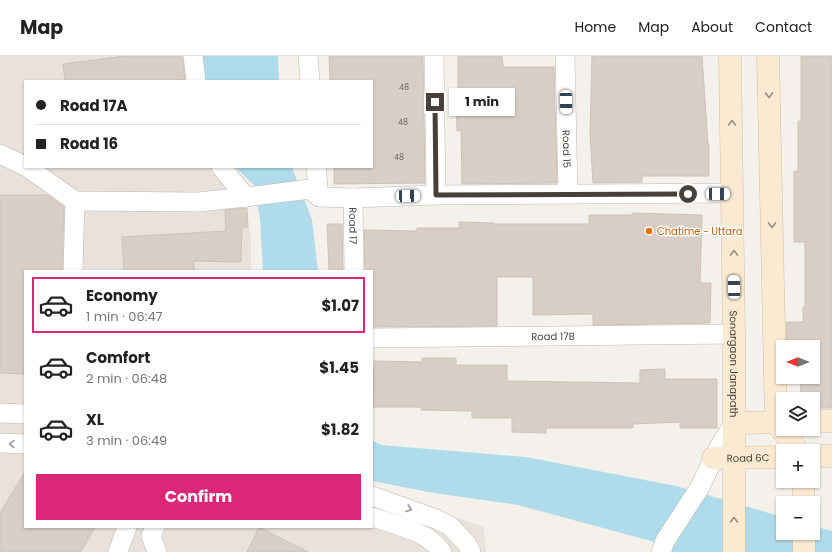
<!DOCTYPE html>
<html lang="en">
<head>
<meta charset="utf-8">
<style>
	:root { --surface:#fff; --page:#f2f2f2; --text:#222; --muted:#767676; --line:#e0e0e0; --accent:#db2777 }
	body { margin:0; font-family:Poppins,sans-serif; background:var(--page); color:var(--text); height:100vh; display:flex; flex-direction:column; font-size:15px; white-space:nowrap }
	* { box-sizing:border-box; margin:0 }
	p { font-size:13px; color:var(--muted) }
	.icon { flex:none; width:22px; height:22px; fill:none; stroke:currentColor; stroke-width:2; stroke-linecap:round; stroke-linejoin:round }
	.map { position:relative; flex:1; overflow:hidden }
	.drawer { position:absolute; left:24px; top:214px; width:349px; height:258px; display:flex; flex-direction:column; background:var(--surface); border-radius:0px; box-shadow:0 1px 3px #0004 }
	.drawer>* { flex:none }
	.banner { position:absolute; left:24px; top:24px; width:349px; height:88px; border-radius:0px; box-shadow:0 1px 3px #0004; display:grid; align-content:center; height:88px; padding:0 12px; background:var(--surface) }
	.needle { width:26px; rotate:270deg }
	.controls { position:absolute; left:776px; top:284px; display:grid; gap:8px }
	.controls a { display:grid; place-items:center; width:44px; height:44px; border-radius:0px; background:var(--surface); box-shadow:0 1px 3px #0004; font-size:20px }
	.end { position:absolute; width:18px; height:18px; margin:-9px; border:5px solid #48413a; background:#fff; box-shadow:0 0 0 2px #fff }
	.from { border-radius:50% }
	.bubble { position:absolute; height:28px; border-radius:0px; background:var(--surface); box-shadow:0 1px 3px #0004; font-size:13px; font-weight:700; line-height:28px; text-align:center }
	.car { position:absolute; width:12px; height:24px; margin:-12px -6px; border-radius:5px; box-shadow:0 0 3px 1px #0007; background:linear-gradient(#fff 24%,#345 0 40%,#fff 0 76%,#345 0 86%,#fff 0) }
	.banner b { display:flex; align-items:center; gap:14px; height:38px; font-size:15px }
	.banner b+b { border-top:1px solid var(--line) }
	.banner i { width:10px; height:10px; background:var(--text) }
	ul { padding:7px 0 0; list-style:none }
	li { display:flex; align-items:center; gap:12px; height:56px; margin:0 8px 6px; padding:0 4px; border:2px solid transparent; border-radius:0px }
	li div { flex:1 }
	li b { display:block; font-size:15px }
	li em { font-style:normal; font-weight:700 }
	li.active { border-color:var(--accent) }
	li>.icon { width:36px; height:36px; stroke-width:1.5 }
	.button { display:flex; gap:8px; margin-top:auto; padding:8px 12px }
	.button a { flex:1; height:46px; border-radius:0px; background:var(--accent); color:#fff; font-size:16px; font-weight:700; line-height:46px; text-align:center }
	header { display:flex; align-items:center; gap:24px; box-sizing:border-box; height:56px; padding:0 20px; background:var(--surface); border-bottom:1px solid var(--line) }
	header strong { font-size:19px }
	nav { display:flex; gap:22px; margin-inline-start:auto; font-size:14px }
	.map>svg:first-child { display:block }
	.residential { fill:#e8e2db }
	.water { fill:#afdbea }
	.building { fill:#d8cec5; stroke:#cfc2b6 }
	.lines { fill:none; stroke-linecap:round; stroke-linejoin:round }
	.street-casing { stroke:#bfb7af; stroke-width:20 }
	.secondary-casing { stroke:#d2bfa2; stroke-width:23 }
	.street { stroke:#fff; stroke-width:19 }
	.secondary { stroke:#faead1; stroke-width:22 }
	.oneway { stroke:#988d7e }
	.oneway2 { stroke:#9a9693 }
	.route { stroke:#48413a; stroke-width:5 }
	.food-dot { fill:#e8710a; stroke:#fff; stroke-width:1.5 }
	.labels { text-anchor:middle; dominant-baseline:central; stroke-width:3; stroke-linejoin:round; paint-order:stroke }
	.number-label { font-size:8px; fill:#6c645d }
	.street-label { font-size:10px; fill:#48413a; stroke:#fff }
	.food-label { font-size:10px; fill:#c56008; stroke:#fff; text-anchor:start }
</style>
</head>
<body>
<header>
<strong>Map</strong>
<nav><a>Home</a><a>Map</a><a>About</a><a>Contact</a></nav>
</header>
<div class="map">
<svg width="832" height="496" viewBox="0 0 832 496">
	<rect width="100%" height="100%" fill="#f4f1ec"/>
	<path class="residential" d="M0,0H206L212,25H25V111H233L251,180V215H25V471H372V432L484,471L486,496H0Z"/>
	<path class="water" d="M200,0H278L279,25H206Z
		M235,111H292L312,164L318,215H263L260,163L254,129Z
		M372,384L381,389L526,401L676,430L783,461V477H813V470L832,475V496H671L651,485L518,449L434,437L372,425Z"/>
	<path class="building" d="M125,0H182L185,23L176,25H65L63,8Z
		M329,0H423L425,127L334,128V111H372V25H330Z
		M458,0H502L503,11H554L557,127L462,128L461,74L457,75L456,46H458Z
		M592,0H702L708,88H709V120H642V126L593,127L590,78Z
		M801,0H832V352H813V343H801L800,321H813V291H787L786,266H803V251H805V186H794V115H798V65H801Z
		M0,139H47L64,151L62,215H25V318L0,317Z
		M247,152L248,171H242L241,206L194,205V215H124L122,181L226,175L225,154Z
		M632,157L702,159L700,227H711L710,267L593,269V258L533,259V221H497V270L372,271V215H365L364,174L417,175V172H459V166L494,167V168H589V159H632Z
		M327,168H342L343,215H329Z
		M422,302H456V309H507V325L640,327V314L665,313V323H717V372H680V366L633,368V372H546V377L512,376V362H472V355L421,354V351H373L374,305L422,306Z
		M25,416V471H95L81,496H0V457Z
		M259,471L308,496H247Z"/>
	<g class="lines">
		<defs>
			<g id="street">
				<path d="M193,0L196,25"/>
				<path d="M308,0L310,25"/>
				<path d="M434,0L436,139"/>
				<path id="s1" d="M565,0L568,138"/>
				<path d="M0,98L25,110"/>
				<path d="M27,111L75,145L73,215"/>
				<path id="s2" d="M316,111L319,141L353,142L354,215"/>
				<path d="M246,141L310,133L319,141"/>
				<path d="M353,142L436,139L733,137"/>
				<path d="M75,145L199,146L246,141L221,111"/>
				<path id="s3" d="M372,282L734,278"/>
				<path d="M0,357L25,358"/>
				<path d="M0,387L25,388"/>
				<path d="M372,440L436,463L450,470L467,488L471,496"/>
				<path d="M372,461C396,469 427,475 442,496"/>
				<path d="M155,471L151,480L157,496"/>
				<path d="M118,496L127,471"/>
				<path d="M661,496L665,485L700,431L719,391L734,367"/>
			</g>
			<g id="secondary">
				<path id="s4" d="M730,0L734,278V496"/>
				<path d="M768,0L776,366L798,395"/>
				<path d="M813,365H832"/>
				<path d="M734,367L783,366"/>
				<path d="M813,400H832"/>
				<path id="s5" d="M713,402L783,401"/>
				<path d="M803,425L804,447"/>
				<path d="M804,477V496"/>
			</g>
		</defs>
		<use href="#street" class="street-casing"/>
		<use href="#secondary" class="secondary-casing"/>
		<use href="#street" class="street"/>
		<use href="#secondary" class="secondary"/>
	</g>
	<defs><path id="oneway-chevron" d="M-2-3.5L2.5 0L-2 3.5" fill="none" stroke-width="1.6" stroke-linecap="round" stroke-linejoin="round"/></defs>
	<g class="oneway">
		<use href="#oneway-chevron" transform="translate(769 39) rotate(89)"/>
		<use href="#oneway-chevron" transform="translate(732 67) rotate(-91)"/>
		<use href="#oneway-chevron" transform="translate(772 169) rotate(89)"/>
		<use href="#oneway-chevron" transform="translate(734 197) rotate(-91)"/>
		<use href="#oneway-chevron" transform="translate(734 464) rotate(-90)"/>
	</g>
	<g class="oneway2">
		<use href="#oneway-chevron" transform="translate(12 388) rotate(-178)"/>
		<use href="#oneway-chevron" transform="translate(409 453) rotate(20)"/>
	</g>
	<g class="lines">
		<path class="route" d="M435,46L436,139L688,138"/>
	</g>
	<circle class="food-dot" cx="649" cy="175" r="4"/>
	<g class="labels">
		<g class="number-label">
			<text x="404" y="31">48</text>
			<text x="403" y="66">48</text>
			<text x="399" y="101">48</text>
		</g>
		<g class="street-label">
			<text stroke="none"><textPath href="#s1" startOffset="93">Road 15</textPath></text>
			<text stroke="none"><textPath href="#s2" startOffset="92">Road 17</textPath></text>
			<text stroke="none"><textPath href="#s3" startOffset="181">Road 17B</textPath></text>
			<text stroke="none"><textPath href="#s4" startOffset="308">Sonargaon Janapath</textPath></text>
			<text stroke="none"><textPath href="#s5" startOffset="35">Road 6C</textPath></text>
		</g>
		<g class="food-label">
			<text x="657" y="175">Chatime - Uttara</text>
		</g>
	</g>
</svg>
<div class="controls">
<a><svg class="needle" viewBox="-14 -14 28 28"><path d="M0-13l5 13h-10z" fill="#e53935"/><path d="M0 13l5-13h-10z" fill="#767676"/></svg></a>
<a><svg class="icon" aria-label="layers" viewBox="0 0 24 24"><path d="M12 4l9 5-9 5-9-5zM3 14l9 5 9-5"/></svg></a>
<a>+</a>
<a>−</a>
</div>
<i class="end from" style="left:688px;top:138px"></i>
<i class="end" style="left:435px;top:46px"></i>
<div class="bubble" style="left:449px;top:32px;width:66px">1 min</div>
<i class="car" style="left:566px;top:46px;rotate:179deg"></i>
<i class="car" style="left:718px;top:138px;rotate:90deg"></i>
<i class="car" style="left:408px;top:140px;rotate:88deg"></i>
<i class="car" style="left:734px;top:231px;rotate:359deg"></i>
<div class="banner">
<b><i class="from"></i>Road 17A</b>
<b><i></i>Road 16</b>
</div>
<section class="drawer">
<ul>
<li class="active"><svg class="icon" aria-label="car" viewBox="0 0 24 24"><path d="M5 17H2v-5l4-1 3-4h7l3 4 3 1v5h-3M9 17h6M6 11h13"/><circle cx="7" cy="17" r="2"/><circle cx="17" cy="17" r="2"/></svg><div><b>Economy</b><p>1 min · 06:47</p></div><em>$1.07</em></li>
<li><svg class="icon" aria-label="car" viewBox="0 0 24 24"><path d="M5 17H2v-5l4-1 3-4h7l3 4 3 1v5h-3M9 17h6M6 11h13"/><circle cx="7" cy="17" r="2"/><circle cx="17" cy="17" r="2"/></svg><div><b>Comfort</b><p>2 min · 06:48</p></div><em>$1.45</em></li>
<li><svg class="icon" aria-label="car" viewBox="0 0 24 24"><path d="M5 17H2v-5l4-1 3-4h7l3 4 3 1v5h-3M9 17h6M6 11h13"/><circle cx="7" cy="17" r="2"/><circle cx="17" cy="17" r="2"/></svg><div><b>XL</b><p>3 min · 06:49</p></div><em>$1.82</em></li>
</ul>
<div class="button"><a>Confirm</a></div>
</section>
</div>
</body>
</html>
